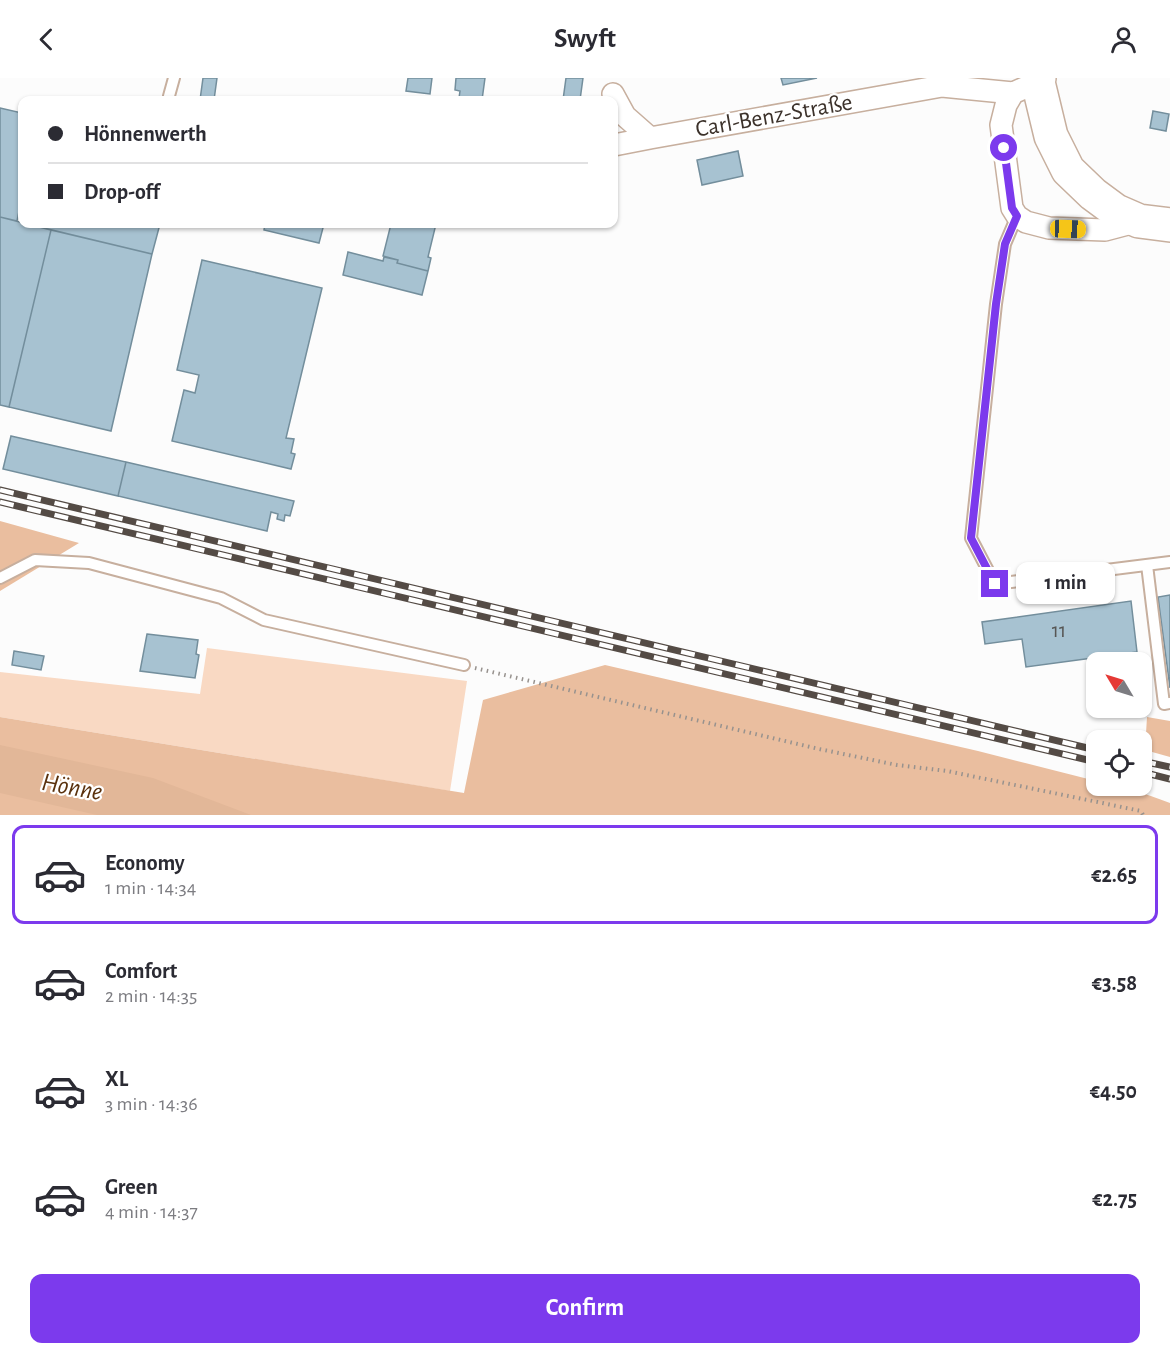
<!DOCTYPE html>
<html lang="en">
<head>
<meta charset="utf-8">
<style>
	:root { --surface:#fff; --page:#f7f7f7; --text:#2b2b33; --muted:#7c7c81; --line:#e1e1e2; --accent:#7c3aed }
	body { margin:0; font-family:"Alegreya Sans",sans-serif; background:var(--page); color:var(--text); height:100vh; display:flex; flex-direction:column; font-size:22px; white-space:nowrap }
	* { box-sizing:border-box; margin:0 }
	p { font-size:20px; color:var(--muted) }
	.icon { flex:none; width:33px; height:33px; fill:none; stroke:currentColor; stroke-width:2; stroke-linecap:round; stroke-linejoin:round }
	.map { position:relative; height:737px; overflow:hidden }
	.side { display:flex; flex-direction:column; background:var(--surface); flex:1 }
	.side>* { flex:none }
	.top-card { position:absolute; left:18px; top:18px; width:600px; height:132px; border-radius:12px; box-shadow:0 2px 4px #0004; display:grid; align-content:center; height:132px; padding:0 30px; background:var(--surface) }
	.needle { width:39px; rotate:308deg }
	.buttons { position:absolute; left:1086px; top:574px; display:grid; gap:12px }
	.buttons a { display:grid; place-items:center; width:66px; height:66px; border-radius:12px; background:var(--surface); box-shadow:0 2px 4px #0004; font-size:30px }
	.end { position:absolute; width:27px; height:27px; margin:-14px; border:8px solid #7c3aed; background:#fff; box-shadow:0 0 0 3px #fff }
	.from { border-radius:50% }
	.bubble { position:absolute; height:42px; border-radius:12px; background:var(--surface); box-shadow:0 2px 4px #0004; font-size:20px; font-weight:700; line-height:42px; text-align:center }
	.car { position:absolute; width:18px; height:36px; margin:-18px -9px; border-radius:8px; box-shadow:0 0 4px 2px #0007; background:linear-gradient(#f5c518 24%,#345 0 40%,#f5c518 0 76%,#345 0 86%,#f5c518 0) }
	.top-card b { display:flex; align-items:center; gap:21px; height:57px; font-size:22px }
	.top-card b+b { border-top:2px solid var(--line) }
	.top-card i { width:15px; height:15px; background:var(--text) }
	ul { padding:10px 0 0; list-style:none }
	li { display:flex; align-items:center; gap:18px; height:99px; margin:0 12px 9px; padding:0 18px; border:3px solid transparent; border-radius:12px }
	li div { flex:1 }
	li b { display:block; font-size:22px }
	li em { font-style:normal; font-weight:700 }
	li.active { border-color:var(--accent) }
	li>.icon { width:54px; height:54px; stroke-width:1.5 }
	.cta { display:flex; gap:12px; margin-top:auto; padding:12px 30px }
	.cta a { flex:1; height:69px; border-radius:12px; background:var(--accent); color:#fff; font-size:24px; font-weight:700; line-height:69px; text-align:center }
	header { display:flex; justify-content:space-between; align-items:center; height:78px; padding:0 30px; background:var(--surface); font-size:27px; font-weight:700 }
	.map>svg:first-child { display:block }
	.green { fill:#f9d9c3 }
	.forest { fill:#eabe9f }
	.water { fill:#e2b798 }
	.building { fill:#a7c2d1; stroke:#738e9c; stroke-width:1.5 }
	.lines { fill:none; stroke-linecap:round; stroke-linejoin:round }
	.service-casing { stroke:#c7af9e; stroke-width:14 }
	.minor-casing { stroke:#c7af9e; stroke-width:24 }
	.primary-casing { stroke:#c7af9e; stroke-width:36 }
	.path { stroke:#97928e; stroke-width:4; stroke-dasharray:1.5 4.5; stroke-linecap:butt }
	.service { stroke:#fff; stroke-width:10 }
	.minor { stroke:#fff; stroke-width:21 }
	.primary { stroke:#fff; stroke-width:33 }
	.rail-casing { stroke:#544b45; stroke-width:7 }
	.rail { stroke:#fff; stroke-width:4.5; stroke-dasharray:14; stroke-linecap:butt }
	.route { stroke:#7c3aed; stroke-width:8 }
	.labels { text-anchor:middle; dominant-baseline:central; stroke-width:4.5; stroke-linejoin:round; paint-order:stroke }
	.number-label { font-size:21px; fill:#575654 }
	.street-label { font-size:24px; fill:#3c322b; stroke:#fff }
	.water-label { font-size:26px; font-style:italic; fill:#5a310d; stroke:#fff }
</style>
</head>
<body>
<header><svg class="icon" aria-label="back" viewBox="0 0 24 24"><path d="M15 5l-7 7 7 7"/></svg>Swyft<svg class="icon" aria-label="person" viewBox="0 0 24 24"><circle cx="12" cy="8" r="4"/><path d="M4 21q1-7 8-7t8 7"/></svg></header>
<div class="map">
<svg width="1170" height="737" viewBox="0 0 1170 737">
	<rect width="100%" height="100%" fill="#fcfcfc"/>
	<path class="green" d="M207,570L467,603L450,713L0,639V594L200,616Z"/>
	<path class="forest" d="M0,443L79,465L0,513Z
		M605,587L978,673L1096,703V708C1125,708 1144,715 1170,725V737H0V639L464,715L483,622Z
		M1147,639L1170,643V679L1145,672Z"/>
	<path class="water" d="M0,667L153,700L251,737H97L0,715Z"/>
	<path class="building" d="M203,0H217L214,22H200Z
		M408,0H432L430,16L406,13Z
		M456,0H485L482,22L459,20L460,13L455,12Z
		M566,0H583L580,22H563Z
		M781,0H817L783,7Z
		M0,30L22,35V119L17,143L0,139Z
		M1153,33L1169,36L1166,53L1150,50Z
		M738,73L743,98L702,107L697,82Z
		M0,139L51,152L9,329L0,327Z
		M27,146H160L152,176Z
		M265,146H324L319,165L264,152Z
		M391,146H436L428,179L431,180L428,193L397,185L398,182L383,178Z
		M51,152L152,176L111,353L9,329Z
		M348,174L383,183L384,179L398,182L397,185L428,193L422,217L343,197Z
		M202,182L322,210L286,360L294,361L291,375L295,376L291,391L172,363L184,312L195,315L199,297L177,292Z
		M11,358L126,384L118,418L3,391Z
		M126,384L294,423L290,438L285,437L284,443L277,441L278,436L271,434L267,453L118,418Z
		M1170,517V610L1158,519Z
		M1131,523L1137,574L1026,589L1022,561L985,566L982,544Z
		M147,556L198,562L196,576L199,577L195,600L140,593Z
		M14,573L44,578L41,592L12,587Z"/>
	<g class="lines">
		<defs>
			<path id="service" d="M169,18L174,0
				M1017,138L1005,166L996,226L971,460L995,506L1170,484
				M1147,487L1164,626L1170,625
				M0,500L35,482L89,485L221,520L264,542L464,587"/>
			<path id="minor" d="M1013,15L1006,27L1001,47L1012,130L1017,138L1026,144L1049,150L1105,152L1139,143
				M613,16L625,38L650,60L942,8L1013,15L1038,4
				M614,67L650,60"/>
			<path id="primary" d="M1039,0L1038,4L1051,58L1068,92L1093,116L1116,133L1139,143L1170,147"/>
		</defs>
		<use href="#service" class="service-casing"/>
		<use href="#minor" class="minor-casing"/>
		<use href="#primary" class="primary-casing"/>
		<path class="path" d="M475,590L819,671L897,687L947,693L1141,733L1143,737"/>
		<use href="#service" class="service"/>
		<use href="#minor" class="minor"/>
		<use href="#primary" class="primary"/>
		<defs>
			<path id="rail" d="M0,412L1096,672
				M0,424L1096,684
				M1142,683L1170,689
				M1142,694L1170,701"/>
		</defs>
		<use href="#rail" class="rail-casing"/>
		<use href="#rail" class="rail"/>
	</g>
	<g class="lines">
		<path class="route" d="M995,506L971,460L996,226L1005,166L1017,138L1012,130L1004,70"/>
	</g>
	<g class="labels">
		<g class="number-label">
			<text x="1059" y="552">11</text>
		</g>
		<g class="street-label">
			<text transform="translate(774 38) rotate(-10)">Carl-Benz-Straße</text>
		</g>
		<g class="water-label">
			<text transform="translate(72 709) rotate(10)">Hönne</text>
		</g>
	</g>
</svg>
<div class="buttons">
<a><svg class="needle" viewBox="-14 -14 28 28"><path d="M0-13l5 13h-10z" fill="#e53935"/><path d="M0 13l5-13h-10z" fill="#7c7c81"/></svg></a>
<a><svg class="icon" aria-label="locate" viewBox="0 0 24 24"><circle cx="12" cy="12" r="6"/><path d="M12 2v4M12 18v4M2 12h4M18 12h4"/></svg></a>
</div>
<i class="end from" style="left:1004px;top:70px"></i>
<i class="end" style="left:995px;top:506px"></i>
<div class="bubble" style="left:1016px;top:484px;width:99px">1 min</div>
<i class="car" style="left:1068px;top:151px;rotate:92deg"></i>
<div class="top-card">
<b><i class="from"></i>Hönnenwerth</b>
<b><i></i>Drop-off</b>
</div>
</div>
<section class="side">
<ul>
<li class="active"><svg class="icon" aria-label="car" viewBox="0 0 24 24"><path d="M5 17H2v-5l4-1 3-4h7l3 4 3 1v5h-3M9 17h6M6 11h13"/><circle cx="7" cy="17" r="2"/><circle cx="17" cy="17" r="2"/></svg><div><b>Economy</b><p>1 min · 14:34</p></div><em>€2.65</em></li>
<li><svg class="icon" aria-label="car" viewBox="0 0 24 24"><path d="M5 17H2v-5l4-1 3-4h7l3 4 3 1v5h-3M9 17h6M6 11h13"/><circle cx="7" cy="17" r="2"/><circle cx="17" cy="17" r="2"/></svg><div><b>Comfort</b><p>2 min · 14:35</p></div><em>€3.58</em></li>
<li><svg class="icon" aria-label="car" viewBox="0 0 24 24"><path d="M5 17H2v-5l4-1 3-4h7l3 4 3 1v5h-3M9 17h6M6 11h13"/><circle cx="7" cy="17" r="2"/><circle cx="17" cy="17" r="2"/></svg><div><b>XL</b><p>3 min · 14:36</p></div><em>€4.50</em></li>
<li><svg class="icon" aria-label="car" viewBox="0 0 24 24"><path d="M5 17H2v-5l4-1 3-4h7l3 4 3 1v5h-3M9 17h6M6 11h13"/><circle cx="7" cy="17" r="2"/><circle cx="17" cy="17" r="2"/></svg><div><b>Green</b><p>4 min · 14:37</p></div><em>€2.75</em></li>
</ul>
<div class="cta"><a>Confirm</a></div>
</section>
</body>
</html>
